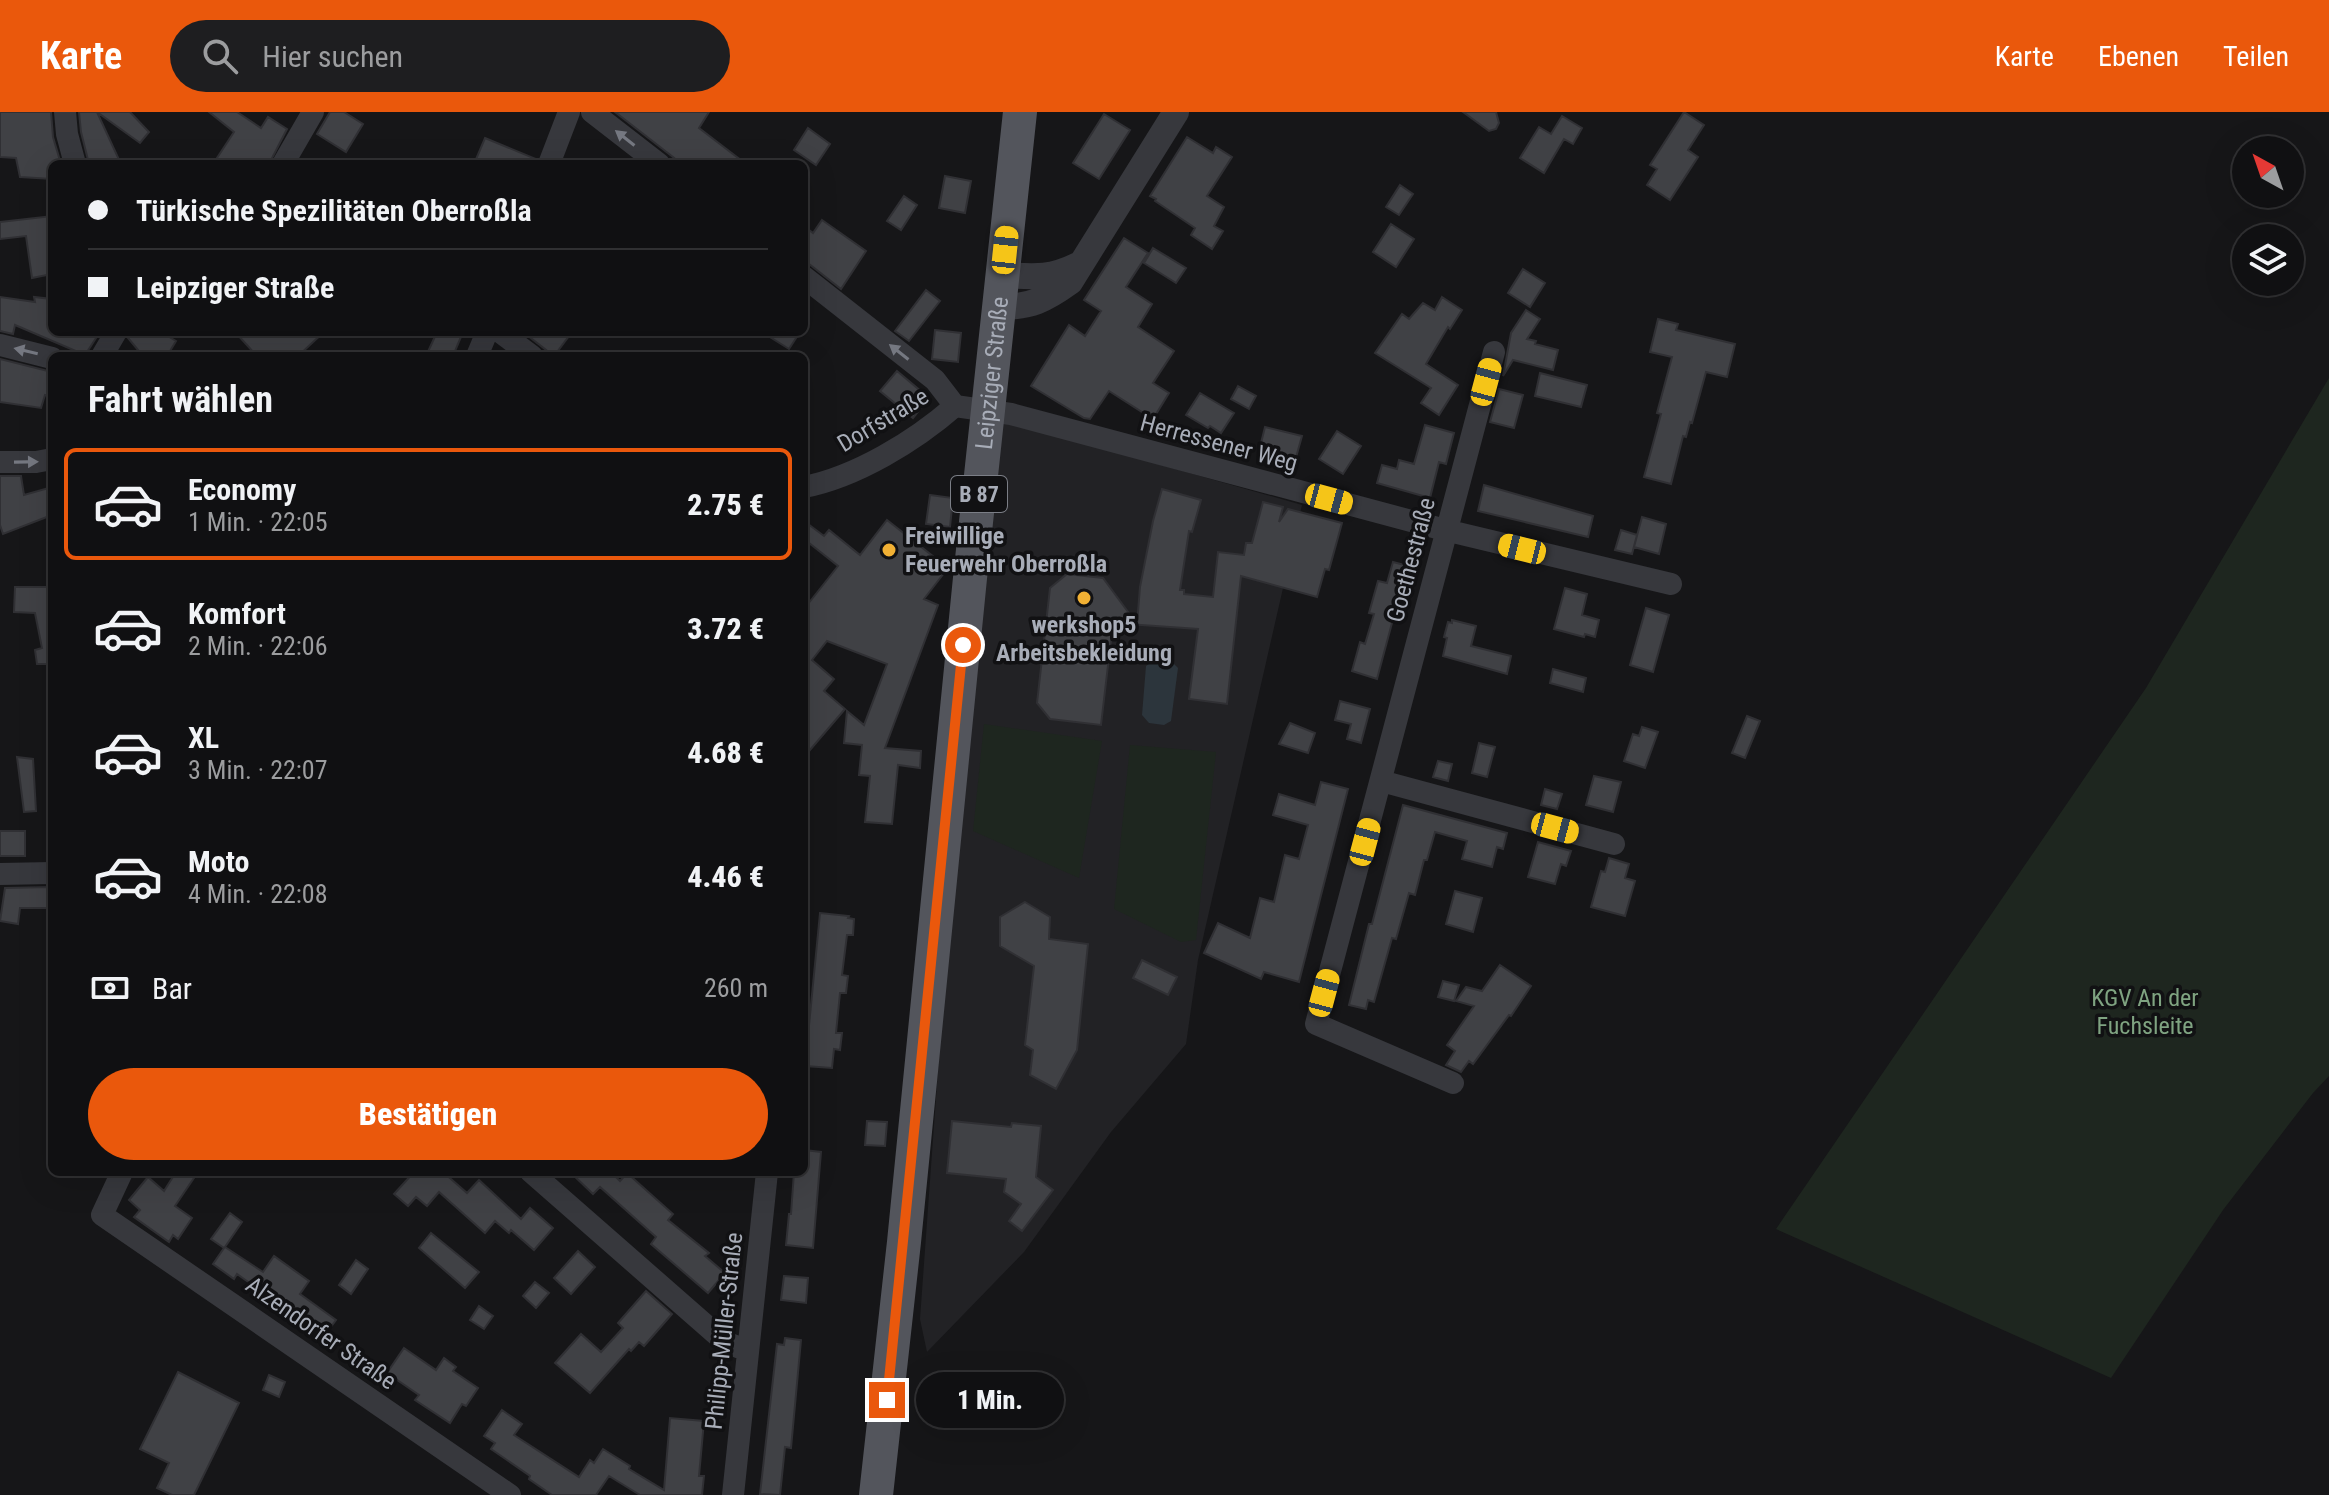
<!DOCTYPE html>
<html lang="de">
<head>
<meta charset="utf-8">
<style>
	:root { --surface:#101012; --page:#1e1e20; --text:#f1f3f6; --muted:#9c9d9f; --line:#303032; --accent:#ea580c }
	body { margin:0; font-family:"Roboto Condensed",sans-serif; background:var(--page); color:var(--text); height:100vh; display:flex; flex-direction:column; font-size:30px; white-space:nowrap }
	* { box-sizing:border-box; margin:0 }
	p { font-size:26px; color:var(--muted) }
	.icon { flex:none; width:44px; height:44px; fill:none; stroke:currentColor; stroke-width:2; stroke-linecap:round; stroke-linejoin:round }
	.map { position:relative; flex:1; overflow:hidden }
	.details { position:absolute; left:48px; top:240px; width:760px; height:824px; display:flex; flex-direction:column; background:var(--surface); border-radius:12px; box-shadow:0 8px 32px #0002,0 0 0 2px var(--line) }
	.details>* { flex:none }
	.guide { position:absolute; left:48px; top:48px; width:760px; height:176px; border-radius:12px; box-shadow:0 8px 32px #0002,0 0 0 2px var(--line); display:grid; align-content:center; height:176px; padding:0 40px; background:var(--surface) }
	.needle { width:52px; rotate:320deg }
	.controls { position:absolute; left:2232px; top:24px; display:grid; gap:16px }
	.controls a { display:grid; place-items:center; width:72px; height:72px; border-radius:50%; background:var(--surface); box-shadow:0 8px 32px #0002,0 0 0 2px var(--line); font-size:40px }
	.end { position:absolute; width:36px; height:36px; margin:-18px; border:10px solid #ea580c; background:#fff; box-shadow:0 0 0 4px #fff }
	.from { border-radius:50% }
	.bubble { position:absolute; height:56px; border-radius:28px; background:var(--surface); box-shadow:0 8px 32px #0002,0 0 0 2px var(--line); font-size:26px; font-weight:800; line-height:56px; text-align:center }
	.car { position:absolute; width:24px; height:48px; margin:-24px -12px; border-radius:10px; box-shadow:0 0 6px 2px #0007; background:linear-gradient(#f5c518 24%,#345 0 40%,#f5c518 0 76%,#345 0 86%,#f5c518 0) }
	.guide b { display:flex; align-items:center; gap:28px; height:76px; font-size:30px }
	.guide b+b { border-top:2px solid var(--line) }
	.guide i { width:20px; height:20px; background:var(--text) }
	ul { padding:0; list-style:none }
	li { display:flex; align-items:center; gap:24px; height:112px; margin:0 16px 12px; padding:0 24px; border:4px solid transparent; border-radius:12px }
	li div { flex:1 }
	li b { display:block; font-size:30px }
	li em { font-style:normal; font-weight:800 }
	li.on { border-color:var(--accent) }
	li>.icon { width:72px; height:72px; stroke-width:1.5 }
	h2 { padding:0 40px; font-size:36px; line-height:96px }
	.pay { display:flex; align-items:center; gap:20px; height:88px; padding:0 40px; font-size:30px }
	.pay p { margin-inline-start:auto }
	.cta { display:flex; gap:16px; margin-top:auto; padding:16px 40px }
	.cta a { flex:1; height:92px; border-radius:48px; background:var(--accent); color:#fff; font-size:32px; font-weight:800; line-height:92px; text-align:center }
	header { display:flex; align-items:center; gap:48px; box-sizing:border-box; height:112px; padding:0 40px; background:var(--accent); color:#fff }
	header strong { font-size:38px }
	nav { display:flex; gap:44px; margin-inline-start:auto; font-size:28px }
	.search { width:560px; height:72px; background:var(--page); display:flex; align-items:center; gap:20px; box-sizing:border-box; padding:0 28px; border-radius:44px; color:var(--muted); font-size:30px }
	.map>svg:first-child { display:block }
	.built { fill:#222225 }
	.green { fill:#1e261f }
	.water { fill:#2c353c }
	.building { fill:#404145; stroke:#303034; stroke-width:2 }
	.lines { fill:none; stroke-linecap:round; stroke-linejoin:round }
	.minor { stroke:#37383d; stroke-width:22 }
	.tertiary { stroke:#37383d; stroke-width:26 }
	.primary { stroke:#53555c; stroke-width:34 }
	.oneway { fill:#757881 }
	.route { stroke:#ea580c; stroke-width:10 }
	.poi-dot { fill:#f2b134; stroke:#111113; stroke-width:3 }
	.labels { text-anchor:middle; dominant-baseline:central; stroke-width:7; stroke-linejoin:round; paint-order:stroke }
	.shield { fill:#111113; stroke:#7b7e86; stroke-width:2 }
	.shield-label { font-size:22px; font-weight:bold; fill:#a8adb8 }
	.street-label { font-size:24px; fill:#a8adb8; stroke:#111113 }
	.poi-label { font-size:24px; font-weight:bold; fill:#a8adb8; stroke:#111113; text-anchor:start }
	.park-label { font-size:24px; fill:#7fa381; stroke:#111113 }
</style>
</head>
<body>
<header>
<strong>Karte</strong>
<div class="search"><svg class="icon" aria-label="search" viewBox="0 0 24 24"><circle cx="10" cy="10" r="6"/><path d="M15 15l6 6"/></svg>Hier suchen</div>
<nav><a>Karte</a><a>Ebenen</a><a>Teilen</a></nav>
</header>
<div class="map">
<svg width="2329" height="1383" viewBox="0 0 2329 1383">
	<rect width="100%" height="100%" fill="#161618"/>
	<path class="built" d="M997,306L1302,393L1198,848L1186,932L1111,1020L1024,1140L927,1240L920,1207L944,875Z"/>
	<path class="green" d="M2329,266V964L2313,981L2223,1098L2111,1266L1776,1117L2146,576Z
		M984,612L1102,629L1079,766L973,719Z
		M1130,633L1216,640L1196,828L1181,830L1114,797Z"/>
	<path class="water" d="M1156,547L1171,549L1178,556L1171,609L1164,613L1149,611L1142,603L1146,554Z"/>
	<path class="building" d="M0,0H51L53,25L61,52H52V67L20,65L16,46L0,45Z
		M79,0H97L121,52H89L81,20Z
		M97,0H130L149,20L140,31Z
		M209,0H237L261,16L268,5L287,17L269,52H213L234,20Z
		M330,0H344L363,12L346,40L317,22Z
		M615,0H709L699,16L746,52H682Z
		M1463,0H1496L1499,11L1496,17L1489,19Z
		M1684,0L1704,13L1688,38L1698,45L1670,88L1647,73L1657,57L1650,53Z
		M1104,2L1130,18L1099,67L1073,51Z
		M1562,4L1582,16L1573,32L1564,27L1544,61L1520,46L1539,15L1551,22Z
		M808,16L830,32L816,53L794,38Z
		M1187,25L1213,41L1216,35L1232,45L1207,84L1224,95L1214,114L1223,119L1212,137L1191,123L1195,116L1155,89L1156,87L1150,84Z
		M485,26L536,47L535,52H474Z
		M945,64L971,69L965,101L939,96Z
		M1400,73L1413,82L1399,103L1386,95Z
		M904,84L917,93L901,118L887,109Z
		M52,104V162L32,166L26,124L0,127V110Z
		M822,108L866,139L841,177L804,148V114L813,121Z
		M1391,112L1414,127L1396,155L1373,140Z
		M1124,126L1148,141L1126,175L1152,192L1138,215L1174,239L1153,271L1169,281L1153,307L1109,279L1090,307L1084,306L1031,274L1069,213L1085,224L1101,199L1084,188Z
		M1153,136L1186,156L1176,171L1144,151Z
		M1523,157L1545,171L1530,195L1508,181Z
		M926,178L940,189L909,229L895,219Z
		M0,185L35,190L34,185L52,187V220H100L85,243L15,213L13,222L0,219Z
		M1442,185L1462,198L1450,217L1448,215L1426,252L1458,273L1439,303L1421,291L1431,276L1375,241L1402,202L1409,207L1423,191L1435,198Z
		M1526,198L1540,207L1527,227L1536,229L1535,232L1558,238L1553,258L1513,248L1503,264L1511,221Z
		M1658,207L1678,212L1676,218L1735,232L1727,265L1706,260L1692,311L1690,310L1686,325L1683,324L1671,372L1644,365L1661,302L1657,301L1672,245L1650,240Z
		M935,218L961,221L958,250L932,247Z
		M130,220H161L176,229L167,244H143L128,226Z
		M235,220H324L298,244H257Z
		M437,220H463L453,244H426Z
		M523,220H572L554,244Z
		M762,220H800L789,237Z
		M0,247L52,260V285L45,283L41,296L0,290Z
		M897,259L929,286L913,306L880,279Z
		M1540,261L1587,273L1581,295L1535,284Z
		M1238,274L1256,284L1249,297L1231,287Z
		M1499,277L1523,283L1514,316L1490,310Z
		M1200,281L1234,301L1221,321L1210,314L1208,316L1186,303Z
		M1425,313L1454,321L1446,352L1439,350L1430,386L1377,371L1382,353L1397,357L1399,348L1414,352Z
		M1265,315L1302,324L1295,349L1259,339Z
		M1337,319L1361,334L1343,362L1319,347Z
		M0,364H21L24,383L52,375V403L3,422L0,413Z
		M1484,373L1593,404L1588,425L1478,399Z
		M1162,377L1201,388L1192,420L1189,419L1180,478H1184V482L1213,485L1218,440L1244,443L1246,431H1252L1263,390L1283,395L1279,410L1288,397L1342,411L1329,458L1325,457L1317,485L1241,464L1227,592L1189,587L1198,517L1113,511L1101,613L1050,607L1037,591L1050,476L1067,462L1103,466L1137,512L1140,475L1153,409Z
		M930,383L953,386L950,415L926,412Z
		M1642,405L1666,412L1659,442L1634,435Z
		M887,408L948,456L924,487L938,493L885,636L921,639L920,656L898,653L892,712L865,710L870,664L859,663L862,633L844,631L847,599L864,613L887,552L827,529L812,548L834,567L824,579L845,597L804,645V497L838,454L804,427V409L824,424L829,418L860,443Z
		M1621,418L1637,423L1632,442L1615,438Z
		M1393,450L1412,455L1408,472L1403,470L1377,567L1352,559L1360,530L1365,532L1374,502L1369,501L1378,469L1387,471Z
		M15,475H52V552H37L35,538L42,536L35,501L14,500Z
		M1565,476L1587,482L1582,503L1599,508L1595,525L1585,522L1584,525L1554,517Z
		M1646,496L1669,503L1653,560L1630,553Z
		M1452,508L1476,514L1471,534L1511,544L1507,562L1443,544L1447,526L1444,525L1448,510L1452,511Z
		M1553,557L1586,566L1583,580L1550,571Z
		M1340,589L1370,597L1361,631L1347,627L1351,612L1335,608Z
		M1747,604L1760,609L1745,646L1732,641Z
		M1290,611L1315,621L1308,641L1279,632Z
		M1642,615L1658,620L1645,656L1624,649L1633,622L1639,624Z
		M1479,631L1495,635L1487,665L1472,661Z
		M17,645L33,647L36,699L24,700Z
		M1438,649L1452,652L1448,669L1433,665Z
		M1594,664L1621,670L1613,700L1586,693Z
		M1321,670L1348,677L1299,870L1264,860L1261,867L1204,841L1218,811L1250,826L1260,786L1274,790L1285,743L1299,747L1308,713L1273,703L1279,682L1315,693Z
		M1545,677L1562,682L1557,697L1541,693Z
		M1403,693L1507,721L1503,737L1497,735L1492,755L1462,747L1467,729L1435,720L1427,748H1424L1415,783L1409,781L1396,827L1392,826L1374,890L1368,888L1366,897L1349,893L1369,812H1372Z
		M0,719H25V744H0Z
		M1538,730L1571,739L1566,754L1561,752L1555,772L1528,765Z
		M1609,746L1629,752L1625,766L1635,769L1625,804L1591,795L1601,759L1605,760Z
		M52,775V796H20L18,812L0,809L5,776Z
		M1455,779L1482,786L1473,820L1446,812Z
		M1025,790L1050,805L1049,827L1088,832L1077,938L1056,977L1030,963L1033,938L1025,933L1034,854L1000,834V805Z
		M820,801L849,804L848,806L854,807L853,823H847L842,863L848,864L846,881H840L836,921H842L840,938L834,937L832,956L805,954Z
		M1142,848L1177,865L1168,883L1133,866Z
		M1500,853L1531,874L1511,904L1509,903L1473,952L1469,949L1461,960L1446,953L1455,939L1447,933L1474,894L1456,889L1466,875L1482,879Z
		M1443,869L1459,873L1454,889L1438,885Z
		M867,1009L887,1010L885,1034L865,1033Z
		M952,1009L1011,1015L1012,1011L1041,1014L1036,1065L1053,1078L1022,1119L1009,1109L1021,1092L1004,1080L1006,1067L947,1061Z
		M804,1038L821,1040L813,1136L786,1133L789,1102H791L794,1060H804Z
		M176,1060H198L175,1094L192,1106L178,1127L173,1123L169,1130L134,1105L140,1098L129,1088L148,1065L164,1079Z
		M414,1060H443L467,1081L479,1068L521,1107L530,1096L553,1116L534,1138L511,1118L509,1121L495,1109L485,1121L439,1080L427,1094L416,1085L408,1094L394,1082Z
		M570,1060H613L612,1061L620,1069L627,1061L673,1102L668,1108L709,1141L705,1144L725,1161L708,1181L651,1132L656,1125L600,1075L593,1082Z
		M230,1101L242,1110L225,1135L263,1160L274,1144L309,1169L300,1182L336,1208L322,1227L302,1212L304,1210L237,1162L234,1167L213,1152L224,1136L211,1127Z
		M431,1121L479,1160L465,1176L419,1136Z
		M578,1139L595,1155L571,1182L554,1166Z
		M356,1148L368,1157L351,1182L339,1173Z
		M784,1164L808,1166L806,1191L781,1188Z
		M535,1170L549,1181L536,1196L523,1184Z
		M646,1179L672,1202L644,1234L639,1230L631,1239L629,1237L590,1281L555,1251L581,1222L601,1240L623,1216L618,1211Z
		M479,1194L493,1204L484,1217L470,1208Z
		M785,1226L801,1228L791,1336L785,1335L780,1383L760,1382L777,1232L784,1233Z
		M404,1236L436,1258L444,1246L456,1255L453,1259L478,1276L466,1294L462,1292L450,1311L415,1288L419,1283L387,1261Z
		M178,1260L239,1291L194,1383H172L157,1376L169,1351L140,1337Z
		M269,1263L285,1270L279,1285L263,1278Z
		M502,1298L522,1312L514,1323L579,1365L590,1348L594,1351L603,1337L630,1354L629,1357L664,1378L670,1306L704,1309L699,1364H704L702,1383H640L609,1364L596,1383H552L529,1367L530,1364L491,1337L495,1331L484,1324Z"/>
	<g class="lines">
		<path class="minor" d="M65,0L67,22L75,52
			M592,0L659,52
			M283,52L313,0
			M549,52L569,0
			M804,165L935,268L955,294
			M500,220L532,244
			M0,233L52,246
			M102,244L116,220
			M477,244L487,220
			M0,350H36L52,347
			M804,375C856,365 915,329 955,294L1011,302L1445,418L1671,472
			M1381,669L1614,732
			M0,762L52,761
			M1453,971L1316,912L1494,240
			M122,1060L102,1103L510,1383
			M531,1060L725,1230L748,1239
			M733,1383L767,1060"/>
		<path class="tertiary" d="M1003,163C1034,165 1051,167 1080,152
			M999,195C1031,195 1045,188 1070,170L1176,0"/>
		<path class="primary" id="s1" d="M876,1383L904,1130L970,466L1020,0"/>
	</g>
	<defs><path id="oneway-solid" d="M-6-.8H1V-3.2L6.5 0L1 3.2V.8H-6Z" transform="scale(2)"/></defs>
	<g class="oneway">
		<use href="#oneway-solid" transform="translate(625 26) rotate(-142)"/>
		<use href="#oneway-solid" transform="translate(26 239) rotate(-167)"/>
		<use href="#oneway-solid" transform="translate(899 240) rotate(-142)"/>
		<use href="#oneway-solid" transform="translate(26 350) rotate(-1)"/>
	</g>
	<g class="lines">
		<path class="route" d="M887,1288L963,533"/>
	</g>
	<g class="poi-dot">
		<circle cx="889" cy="438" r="8"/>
		<circle cx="1084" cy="486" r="8"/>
	</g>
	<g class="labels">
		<rect class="shield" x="951" y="364" width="56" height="36" rx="6"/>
		<g class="shield-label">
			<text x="979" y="382">B 87</text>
		</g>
		<g class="street-label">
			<text stroke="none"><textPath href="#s1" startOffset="1128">Leipziger Straße</textPath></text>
			<text transform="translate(883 308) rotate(-31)">Dorfstraße</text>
			<text transform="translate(1219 331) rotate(15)">Herressener Weg</text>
			<text transform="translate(1411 448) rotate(-75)">Goethestraße</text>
			<text transform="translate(724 1219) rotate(-84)">Philipp-Müller-Straße</text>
			<text transform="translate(321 1221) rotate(35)">Alzendorfer Straße</text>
		</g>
		<g class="poi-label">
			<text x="905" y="424">Freiwillige<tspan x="905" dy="28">Feuerwehr Oberroßla</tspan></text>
			<text x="1084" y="513" text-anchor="middle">werkshop5<tspan x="1084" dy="28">Arbeitsbekleidung</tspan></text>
		</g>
		<g class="park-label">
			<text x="2145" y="886">KGV An der<tspan x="2145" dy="28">Fuchsleite</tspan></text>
		</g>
	</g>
</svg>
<div class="controls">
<a><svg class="needle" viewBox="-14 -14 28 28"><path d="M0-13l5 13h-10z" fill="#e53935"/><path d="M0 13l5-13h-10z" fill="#9c9d9f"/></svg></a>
<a><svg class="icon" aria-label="layers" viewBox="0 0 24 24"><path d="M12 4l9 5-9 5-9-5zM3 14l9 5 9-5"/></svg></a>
</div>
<i class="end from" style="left:963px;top:533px"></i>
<i class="end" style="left:887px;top:1288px"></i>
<div class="bubble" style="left:916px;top:1260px;width:148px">1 Min.</div>
<i class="car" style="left:1005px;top:138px;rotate:6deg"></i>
<i class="car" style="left:1486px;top:270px;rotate:15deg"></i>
<i class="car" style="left:1329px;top:387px;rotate:105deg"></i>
<i class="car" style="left:1522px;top:437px;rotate:284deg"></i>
<i class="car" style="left:1555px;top:716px;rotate:105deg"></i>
<i class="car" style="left:1365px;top:730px;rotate:15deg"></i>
<i class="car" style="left:1324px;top:881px;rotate:15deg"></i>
<div class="guide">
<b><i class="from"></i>Türkische Spezilitäten Oberroßla</b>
<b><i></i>Leipziger Straße</b>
</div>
<section class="details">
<h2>Fahrt wählen</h2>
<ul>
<li class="on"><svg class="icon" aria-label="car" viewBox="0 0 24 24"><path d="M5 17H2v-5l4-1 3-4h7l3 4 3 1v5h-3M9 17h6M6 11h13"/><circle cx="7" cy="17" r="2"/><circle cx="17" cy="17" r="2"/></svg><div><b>Economy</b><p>1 Min. · 22:05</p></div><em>2.75 €</em></li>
<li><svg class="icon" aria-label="car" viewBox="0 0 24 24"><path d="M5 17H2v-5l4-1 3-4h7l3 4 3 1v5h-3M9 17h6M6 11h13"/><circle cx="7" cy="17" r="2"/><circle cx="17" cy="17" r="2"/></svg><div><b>Komfort</b><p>2 Min. · 22:06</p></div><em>3.72 €</em></li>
<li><svg class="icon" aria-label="car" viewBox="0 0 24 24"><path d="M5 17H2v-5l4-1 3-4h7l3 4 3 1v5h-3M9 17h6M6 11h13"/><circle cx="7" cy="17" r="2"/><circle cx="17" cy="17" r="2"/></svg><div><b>XL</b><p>3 Min. · 22:07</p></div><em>4.68 €</em></li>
<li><svg class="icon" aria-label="car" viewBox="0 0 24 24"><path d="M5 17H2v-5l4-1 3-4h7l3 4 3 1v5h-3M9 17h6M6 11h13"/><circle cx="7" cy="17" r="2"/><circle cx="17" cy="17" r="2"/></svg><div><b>Moto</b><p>4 Min. · 22:08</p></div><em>4.46 €</em></li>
</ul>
<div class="pay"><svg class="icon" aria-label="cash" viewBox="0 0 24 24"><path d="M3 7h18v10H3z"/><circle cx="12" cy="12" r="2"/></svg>Bar<p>260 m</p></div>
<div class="cta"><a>Bestätigen</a></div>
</section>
</div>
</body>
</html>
